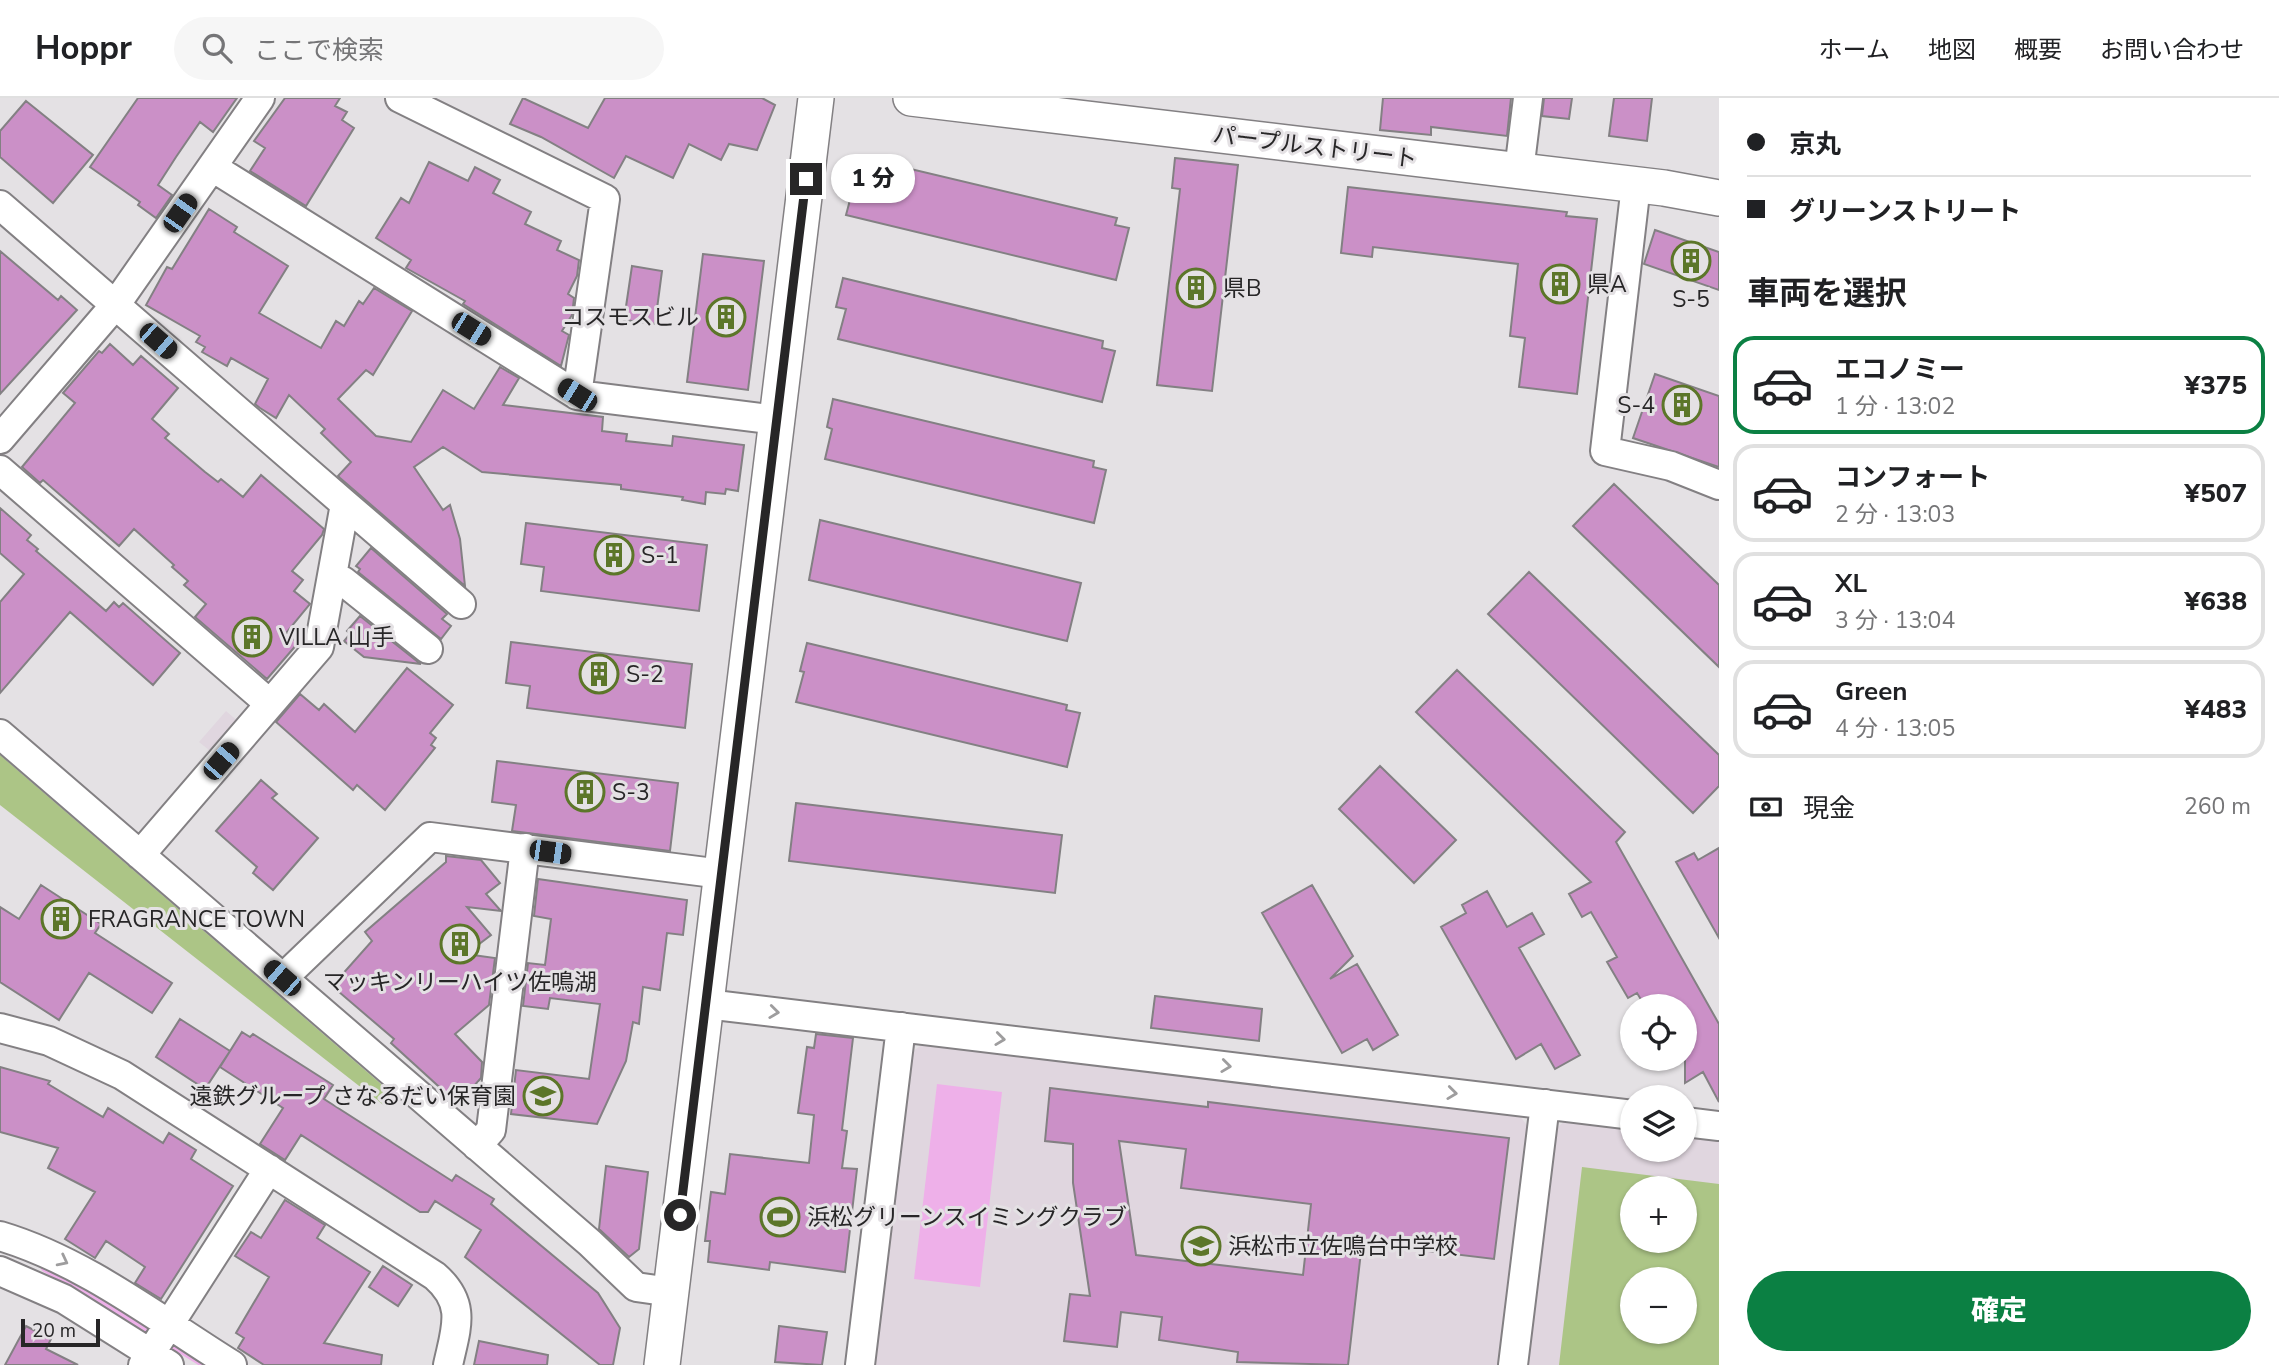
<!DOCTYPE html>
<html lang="ja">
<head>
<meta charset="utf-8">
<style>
	:root { --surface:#fff; --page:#f6f6f6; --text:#202124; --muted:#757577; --line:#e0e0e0; --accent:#0b8043 }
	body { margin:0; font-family:"Nunito Sans","Noto Sans JP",sans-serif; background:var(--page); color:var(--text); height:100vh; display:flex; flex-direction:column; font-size:26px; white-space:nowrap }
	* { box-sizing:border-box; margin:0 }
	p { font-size:23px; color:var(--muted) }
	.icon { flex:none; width:38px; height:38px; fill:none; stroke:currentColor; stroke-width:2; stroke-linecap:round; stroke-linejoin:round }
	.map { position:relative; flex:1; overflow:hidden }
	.sheet { display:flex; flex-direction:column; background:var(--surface); width:560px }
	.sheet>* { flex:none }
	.top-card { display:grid; align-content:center; height:154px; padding:0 28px; background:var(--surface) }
	.fabs { position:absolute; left:1620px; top:896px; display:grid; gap:14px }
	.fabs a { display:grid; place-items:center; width:77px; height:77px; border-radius:50%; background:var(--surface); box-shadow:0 2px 5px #0004; font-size:35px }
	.scale { position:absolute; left:21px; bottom:18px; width:79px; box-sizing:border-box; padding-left:7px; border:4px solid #272627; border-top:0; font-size:19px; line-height:24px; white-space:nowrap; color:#272627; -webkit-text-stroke:5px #e4e1e4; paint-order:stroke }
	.end { position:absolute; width:32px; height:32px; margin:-16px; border:9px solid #272627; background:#fff; box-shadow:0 0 0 4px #fff }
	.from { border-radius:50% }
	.bubble { position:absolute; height:49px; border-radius:24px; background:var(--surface); box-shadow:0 2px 5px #0004; font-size:23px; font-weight:800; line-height:49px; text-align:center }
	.car { position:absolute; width:21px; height:42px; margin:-21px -10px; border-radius:9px; box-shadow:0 0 5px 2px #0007; background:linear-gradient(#222 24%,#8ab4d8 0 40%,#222 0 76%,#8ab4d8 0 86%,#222 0) }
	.top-card b { display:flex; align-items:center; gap:24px; height:66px; font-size:26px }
	.top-card b+b { border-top:2px solid var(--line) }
	.top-card i { width:18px; height:18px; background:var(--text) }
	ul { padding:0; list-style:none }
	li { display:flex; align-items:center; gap:21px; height:98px; margin:0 14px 10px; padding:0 14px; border:4px solid var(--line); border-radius:21px }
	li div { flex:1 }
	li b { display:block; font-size:26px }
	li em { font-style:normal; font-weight:800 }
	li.selected { border-color:var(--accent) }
	li>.icon { width:63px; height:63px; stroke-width:1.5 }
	h2 { padding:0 28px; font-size:32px; line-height:84px }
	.pay { display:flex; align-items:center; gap:18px; height:77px; padding:0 28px; font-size:26px }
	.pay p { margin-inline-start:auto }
	.primary-button { display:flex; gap:14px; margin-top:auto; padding:14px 28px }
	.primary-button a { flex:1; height:80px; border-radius:42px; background:var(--accent); color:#fff; font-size:28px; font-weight:800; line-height:80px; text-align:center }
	header { display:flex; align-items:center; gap:42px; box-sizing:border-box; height:98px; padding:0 35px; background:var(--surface); border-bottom:2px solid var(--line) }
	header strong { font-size:33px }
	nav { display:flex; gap:38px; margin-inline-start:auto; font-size:24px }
	.search { width:490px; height:63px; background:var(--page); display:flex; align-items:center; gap:18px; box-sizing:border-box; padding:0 24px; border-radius:38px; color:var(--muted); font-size:26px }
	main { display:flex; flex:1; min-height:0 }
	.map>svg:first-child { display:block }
	.built { fill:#e0d6df; fill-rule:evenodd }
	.green { fill:#acc586; fill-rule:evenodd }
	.water { fill:#eeb0e9 }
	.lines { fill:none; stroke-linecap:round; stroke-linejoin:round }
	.stream { stroke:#eeb0e9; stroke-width:8 }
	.building { fill:#cb90c7; stroke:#838083; stroke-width:2; fill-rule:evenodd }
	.minor-casing { stroke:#838083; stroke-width:32 }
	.tertiary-casing { stroke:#838083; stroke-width:38 }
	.minor { stroke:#fff; stroke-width:28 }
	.tertiary { stroke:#fff; stroke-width:35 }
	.oneway { stroke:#9e9d9e }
	.route { stroke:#272627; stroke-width:9 }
	.labels { text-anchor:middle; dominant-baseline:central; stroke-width:6; stroke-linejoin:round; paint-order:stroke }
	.street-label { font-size:23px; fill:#272627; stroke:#e4e1e4 }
	.poi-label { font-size:23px; fill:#272627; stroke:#e4e1e4; text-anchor:start }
</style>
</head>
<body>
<header>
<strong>Hoppr</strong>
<div class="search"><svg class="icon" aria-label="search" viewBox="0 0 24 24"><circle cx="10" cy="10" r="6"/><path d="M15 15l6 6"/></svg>ここで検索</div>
<nav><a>ホーム</a><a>地図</a><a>概要</a><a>お問い合わせ</a></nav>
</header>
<main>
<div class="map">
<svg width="1719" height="1267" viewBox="0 0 1719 1267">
	<rect width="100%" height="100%" fill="#e4e1e4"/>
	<path class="built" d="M226,613L240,625L214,656L199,644Z
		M923,946L1520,1018L1528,1029L1500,1267H874L912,954Z
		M1565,1023L1633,1031V1052H1685V1037L1719,1041V1267H1526L1554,1032ZM1633,1090H1685V1143H1633ZM1633,1181H1685V1234H1633Z"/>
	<path class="green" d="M0,657L395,998V1008L386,1009L0,707Z
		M1582,1069L1719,1086V1267H1559ZM1633,1090H1685V1143H1633ZM1633,1181H1685V1234H1633Z"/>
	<path class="water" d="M937,986L1002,994L980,1189L914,1181Z"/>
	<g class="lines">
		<path class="stream" d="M45,1170L149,1231
			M172,1246L206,1267"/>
	</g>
	<path class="building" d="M138,0H237L213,34L200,24L176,59L158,87L172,97L156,120L138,107L140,104L90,69Z
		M285,0H340L335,8L347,14L342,22L354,30L306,108L250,73L265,50L254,43Z
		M523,0L588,30L605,0H762L775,7L757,52L729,46L721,62L689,46L673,80L626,58L614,80L541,39L510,26Z
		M1383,0H1511L1507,38L1431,29V37L1380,32Z
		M1544,0H1572L1569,21L1542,18Z
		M1614,0H1652L1647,43L1609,38Z
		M26,3L93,57L53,105L0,59V33Z
		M856,58L1117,120L1115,127L1129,130L1116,182L846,117L854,87L850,86Z
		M1175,60L1238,67L1212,293L1157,287L1180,91L1172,90Z
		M429,64L468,83L475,69L500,82L493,95L531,114L525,126L561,143L557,152L579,162L577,178L568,196L574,200L572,217L562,233L569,237L561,268L463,206L465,203L406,170L411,162L376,140L401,100L409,105Z
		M1348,89L1567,114L1566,118L1597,121L1577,296L1519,289L1525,240L1510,238L1518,166L1373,149L1372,159L1341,155Z
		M209,111L237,129L234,134L288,168L259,215L321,250L336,223L344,228L359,203L363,206L374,190L412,213L373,277L366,272L338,301L376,338L411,344L443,292L474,311L500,269L519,280L503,307L603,319L602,333L627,336L626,343L672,348L673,338L744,347L738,393L726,391L725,396L706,394L705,406L682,402L683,399L621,391V387L482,374L443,349L414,369L443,412L450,407L460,441L465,488L340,380L338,378L351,364L321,335L325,331L289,297L276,320L260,310L255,306L268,281L231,260L227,268L202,254L205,249L196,244L200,238L146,207L167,169L172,171Z
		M1655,132L1719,154V192L1644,166Z
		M0,153L58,202L61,198L77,212L0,296Z
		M703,156L764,163L748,292L687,284Z
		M632,168L662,173L655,226L624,222Z
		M843,180L1103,243L1102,250L1115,253L1102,304L838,241L846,211L836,209Z
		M110,246L133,267L141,258L178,290L152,321L169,336L165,340L205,374L218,384L221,381L243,399L261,377L324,431L322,437L292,473L303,482L294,493L310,506L286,535L298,545L267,581L195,519L206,506L184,487L188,483L172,469L174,467L134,431L119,448L43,382L40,385L22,369L75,305L63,295L99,253L102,255Z
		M1655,276L1719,298V369L1633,340Z
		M833,301L1094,363L1093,369L1106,372L1094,425L825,361L832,331L827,329Z
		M1614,386L1719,487V569L1573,428Z
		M0,410L31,437L27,442L38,451L36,453L106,513L114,504L119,509L123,505L180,555L153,587L70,514L0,595V504L24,476L0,455Z
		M820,422L1081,485L1067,543L809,482Z
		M526,425L707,447L699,513L541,493L544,469L521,466Z
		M371,450L447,516L442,521L451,528L441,541L358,474L360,471L356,468Z
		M1529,474L1719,657V688L1693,715L1488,516Z
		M360,518L418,564L421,566L364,559L344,543L350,536L347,533Z
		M511,544L692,566L685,630L527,610L530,588L506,585Z
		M807,545L1067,607L1066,612L1080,615L1067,669L796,604L804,574L800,573Z
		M407,570L453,607L430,635L436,640L431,647L435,650L385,712L357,687L353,692L276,624L300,596L319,612L324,606L355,634Z
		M1457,572L1625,734L1616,744L1719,926V1004L1703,974L1685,985V908H1645L1637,895L1628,900L1607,864L1617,859L1591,814L1582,819L1569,796L1591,784L1416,614Z
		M497,663L678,685L670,753L512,733L516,707L492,704Z
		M1380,668L1456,742L1414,785L1339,711Z
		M261,682L277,696L272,700L318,740L273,792L253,775L257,769L216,733Z
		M796,705L1062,737L1055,795L789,763Z
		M1719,750V840L1676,764L1694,755L1698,762Z
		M446,758L481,762L500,785L486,796L501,813L467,809L491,837L466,856L495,860L489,907L455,936L482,964L481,980L458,1006L391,945L394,941L332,888L372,843L365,834L446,764Z
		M538,781L687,802L683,837L667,835L660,892L643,889L639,926L633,924L626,963L597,1026L511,1016L516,972L589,981L600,906L550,900L548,911L523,908L528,865L545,867L551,821L534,818Z
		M41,787L101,826L95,835L172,885L152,915L89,875L59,922L0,884V809L19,821Z
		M1312,787L1353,858L1330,881L1357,866L1398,937L1373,952L1367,941L1342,955L1262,815Z
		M1487,793L1507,829L1532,815L1544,836L1519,850L1580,957L1555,971L1541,946L1516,961L1441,829L1466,815L1462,807Z
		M1155,898L1262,911L1259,943L1151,930Z
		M180,921L230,953L205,991L156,959Z
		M242,934L250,939L253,936L333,987L324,1001L452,1083L456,1077L494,1101L491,1106L598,1195L620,1230L613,1267H600L465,1159L481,1132L435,1103L428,1114H420L301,1037L285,1062L260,1046L283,1010L220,969Z
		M816,936L853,940L842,1032L847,1033L842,1070L857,1071L845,1174L770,1164L769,1172L708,1164L710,1143H705L711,1094L725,1096L730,1056L809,1065L814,1017L798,1015L807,949L814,950Z
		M0,969L50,983L48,986L103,1019L108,1010L163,1045L169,1035L196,1052L191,1061L233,1088L161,1201L135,1185L145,1169L106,1143L95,1160L65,1141L95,1094L48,1070L58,1050L0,1034Z
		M1050,990L1208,1009V1004L1509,1040L1494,1161L1362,1145L1348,1267L1237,1264L1238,1254L1159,1242L1162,1219L1121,1214L1117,1249L1064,1243L1070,1196L1090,1198L1073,1085V1046L1045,1043ZM1119,1043L1186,1051L1181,1090L1311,1106L1303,1177L1136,1157Z
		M606,1068L648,1074L639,1151L629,1159L599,1131Z
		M285,1102L325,1127L317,1140L370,1174L324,1245L382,1257L381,1267H264L238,1250L244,1240L236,1235L269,1179L235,1158L251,1134L261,1140Z
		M383,1168L412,1187L398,1208L369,1189Z
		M26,1228L51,1241L46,1251L78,1267H5Z
		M779,1228L827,1234L822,1267L775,1264Z
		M479,1243L548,1257L547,1267H474Z"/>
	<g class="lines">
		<defs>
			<path id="minor" d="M400,0L605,101L577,297
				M212,69L577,297L777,322
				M1519,73L1528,0
				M1636,87L1605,353L1671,368L1719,387
				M0,107L345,406L319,549L140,757
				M0,341L116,206L260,0
				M0,372L270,606
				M345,406L461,506
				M332,480L343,483L428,551
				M0,636L590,1145L636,1189L671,1194
				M283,880L430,739L722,776
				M706,906L1633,1017
				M0,930L49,943L122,977L435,1178C467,1206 456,1230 448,1267
				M1685,1024L1719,1028
				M477,1048L491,1032L525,750
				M0,1138C84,1163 158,1221 232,1267
				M0,1173L64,1201L169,1267
				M143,1267L269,1071
				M860,1267L901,929
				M1513,1267L1545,1006"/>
			<path id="tertiary" d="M911,0L1664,90L1719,100
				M662,1267L816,0"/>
		</defs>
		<use href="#minor" class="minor-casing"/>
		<use href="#tertiary" class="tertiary-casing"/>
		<use href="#minor" class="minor"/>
		<use href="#tertiary" class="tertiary"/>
	</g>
	<defs><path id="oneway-chevron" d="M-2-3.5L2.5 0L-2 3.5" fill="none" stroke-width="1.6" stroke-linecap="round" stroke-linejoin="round" transform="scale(1.75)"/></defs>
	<g class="oneway">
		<use href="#oneway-chevron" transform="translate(774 914) rotate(7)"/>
		<use href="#oneway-chevron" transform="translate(1000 941) rotate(7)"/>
		<use href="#oneway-chevron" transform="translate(1226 968) rotate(7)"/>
		<use href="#oneway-chevron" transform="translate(1452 995) rotate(7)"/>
		<use href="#oneway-chevron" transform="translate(63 1163) rotate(27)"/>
	</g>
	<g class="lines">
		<path class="route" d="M680,1117L806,81"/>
	</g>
	<defs>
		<symbol id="building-ring" viewBox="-11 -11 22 22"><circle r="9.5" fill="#e4e1e4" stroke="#5c7629" stroke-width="1.5"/><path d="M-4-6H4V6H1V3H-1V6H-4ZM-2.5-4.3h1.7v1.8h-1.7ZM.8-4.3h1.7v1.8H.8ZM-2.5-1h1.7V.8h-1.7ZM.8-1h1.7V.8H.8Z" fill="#5c7629"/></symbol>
		<symbol id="school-ring" viewBox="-11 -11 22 22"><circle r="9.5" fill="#e4e1e4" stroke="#5c7629" stroke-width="1.5"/><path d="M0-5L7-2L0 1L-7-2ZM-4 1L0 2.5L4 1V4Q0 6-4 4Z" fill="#5c7629"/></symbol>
		<symbol id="stadium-ring" viewBox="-11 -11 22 22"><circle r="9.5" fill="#e4e1e4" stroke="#5c7629" stroke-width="1.5"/><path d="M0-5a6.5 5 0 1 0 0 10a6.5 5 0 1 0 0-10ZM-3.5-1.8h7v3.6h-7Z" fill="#5c7629"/></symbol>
	</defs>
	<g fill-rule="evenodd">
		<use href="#building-ring" x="1669" y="141" width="44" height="44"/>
		<use href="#building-ring" x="1538" y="164" width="44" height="44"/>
		<use href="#building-ring" x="1174" y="168" width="44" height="44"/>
		<use href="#building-ring" x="704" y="197" width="44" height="44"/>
		<use href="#building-ring" x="1660" y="285" width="44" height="44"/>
		<use href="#building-ring" x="592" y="435" width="44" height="44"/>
		<use href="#building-ring" x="230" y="517" width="44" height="44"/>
		<use href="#building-ring" x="577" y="554" width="44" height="44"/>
		<use href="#building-ring" x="563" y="672" width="44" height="44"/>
		<use href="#building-ring" x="39" y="799" width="44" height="44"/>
		<use href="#building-ring" x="438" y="824" width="44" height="44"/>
		<use href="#school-ring" x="521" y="976" width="44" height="44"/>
		<use href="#stadium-ring" x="758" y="1097" width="44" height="44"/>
		<use href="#school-ring" x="1179" y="1126" width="44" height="44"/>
	</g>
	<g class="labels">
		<g class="street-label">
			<text transform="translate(1315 49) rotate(7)">パープルストリート</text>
		</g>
		<g class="poi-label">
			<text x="1587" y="186">県A</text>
			<text x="1223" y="190">県B</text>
			<text x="1691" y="201" text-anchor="middle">S-5</text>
			<text x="699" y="219" text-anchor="end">コスモスビル</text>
			<text x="1655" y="307" text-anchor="end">S-4</text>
			<text x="641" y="457">S-1</text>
			<text x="279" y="539">VILLA 山手</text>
			<text x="626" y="576">S-2</text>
			<text x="612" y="694">S-3</text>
			<text x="88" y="821">FRAGRANCE TOWN</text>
			<text x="460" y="884" text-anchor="middle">マッキンリーハイツ佐鳴湖</text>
			<text x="516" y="998" text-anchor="end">遠鉄グループ さなるだい保育園</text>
			<text x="807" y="1119">浜松グリーンスイミングクラブ</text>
			<text x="1228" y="1148">浜松市立佐鳴台中学校</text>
		</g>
	</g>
</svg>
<div class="fabs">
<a><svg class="icon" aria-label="locate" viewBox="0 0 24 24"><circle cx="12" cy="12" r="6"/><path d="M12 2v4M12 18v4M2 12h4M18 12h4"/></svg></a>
<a><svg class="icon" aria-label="layers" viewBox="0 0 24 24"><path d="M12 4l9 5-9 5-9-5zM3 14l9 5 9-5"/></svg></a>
<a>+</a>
<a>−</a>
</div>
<div class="scale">20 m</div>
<i class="end from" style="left:680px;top:1117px"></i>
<i class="end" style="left:806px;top:81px"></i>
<div class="bubble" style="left:831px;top:56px;width:84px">1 分</div>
<i class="car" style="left:180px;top:115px;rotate:35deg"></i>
<i class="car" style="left:471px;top:231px;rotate:122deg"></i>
<i class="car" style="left:158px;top:243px;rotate:131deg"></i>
<i class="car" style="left:577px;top:297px;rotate:302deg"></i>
<i class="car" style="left:221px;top:663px;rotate:41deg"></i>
<i class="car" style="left:550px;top:754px;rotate:98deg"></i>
<i class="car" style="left:282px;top:880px;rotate:311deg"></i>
</div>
<section class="sheet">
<div class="top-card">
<b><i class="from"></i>京丸</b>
<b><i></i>グリーンストリート</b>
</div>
<h2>車両を選択</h2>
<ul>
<li class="selected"><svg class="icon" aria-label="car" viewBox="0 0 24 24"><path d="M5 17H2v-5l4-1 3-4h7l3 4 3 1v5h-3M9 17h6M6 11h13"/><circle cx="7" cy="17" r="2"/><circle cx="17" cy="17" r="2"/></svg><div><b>エコノミー</b><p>1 分 · 13:02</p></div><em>¥375</em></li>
<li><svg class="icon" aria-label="car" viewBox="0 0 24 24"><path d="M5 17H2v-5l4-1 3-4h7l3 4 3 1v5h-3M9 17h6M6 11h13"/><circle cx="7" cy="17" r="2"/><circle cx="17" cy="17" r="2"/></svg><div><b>コンフォート</b><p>2 分 · 13:03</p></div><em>¥507</em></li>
<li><svg class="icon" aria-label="car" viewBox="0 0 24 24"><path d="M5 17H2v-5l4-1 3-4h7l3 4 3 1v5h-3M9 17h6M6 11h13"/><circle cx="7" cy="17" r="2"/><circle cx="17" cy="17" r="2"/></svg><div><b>XL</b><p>3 分 · 13:04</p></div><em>¥638</em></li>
<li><svg class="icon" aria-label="car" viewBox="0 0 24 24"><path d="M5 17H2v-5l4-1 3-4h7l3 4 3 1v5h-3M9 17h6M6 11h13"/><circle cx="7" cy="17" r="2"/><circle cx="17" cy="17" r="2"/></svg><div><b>Green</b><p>4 分 · 13:05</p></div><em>¥483</em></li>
</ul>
<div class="pay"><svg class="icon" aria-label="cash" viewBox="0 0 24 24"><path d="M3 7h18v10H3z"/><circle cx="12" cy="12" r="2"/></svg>現金<p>260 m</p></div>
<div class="primary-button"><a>確定</a></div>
</section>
</main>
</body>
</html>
